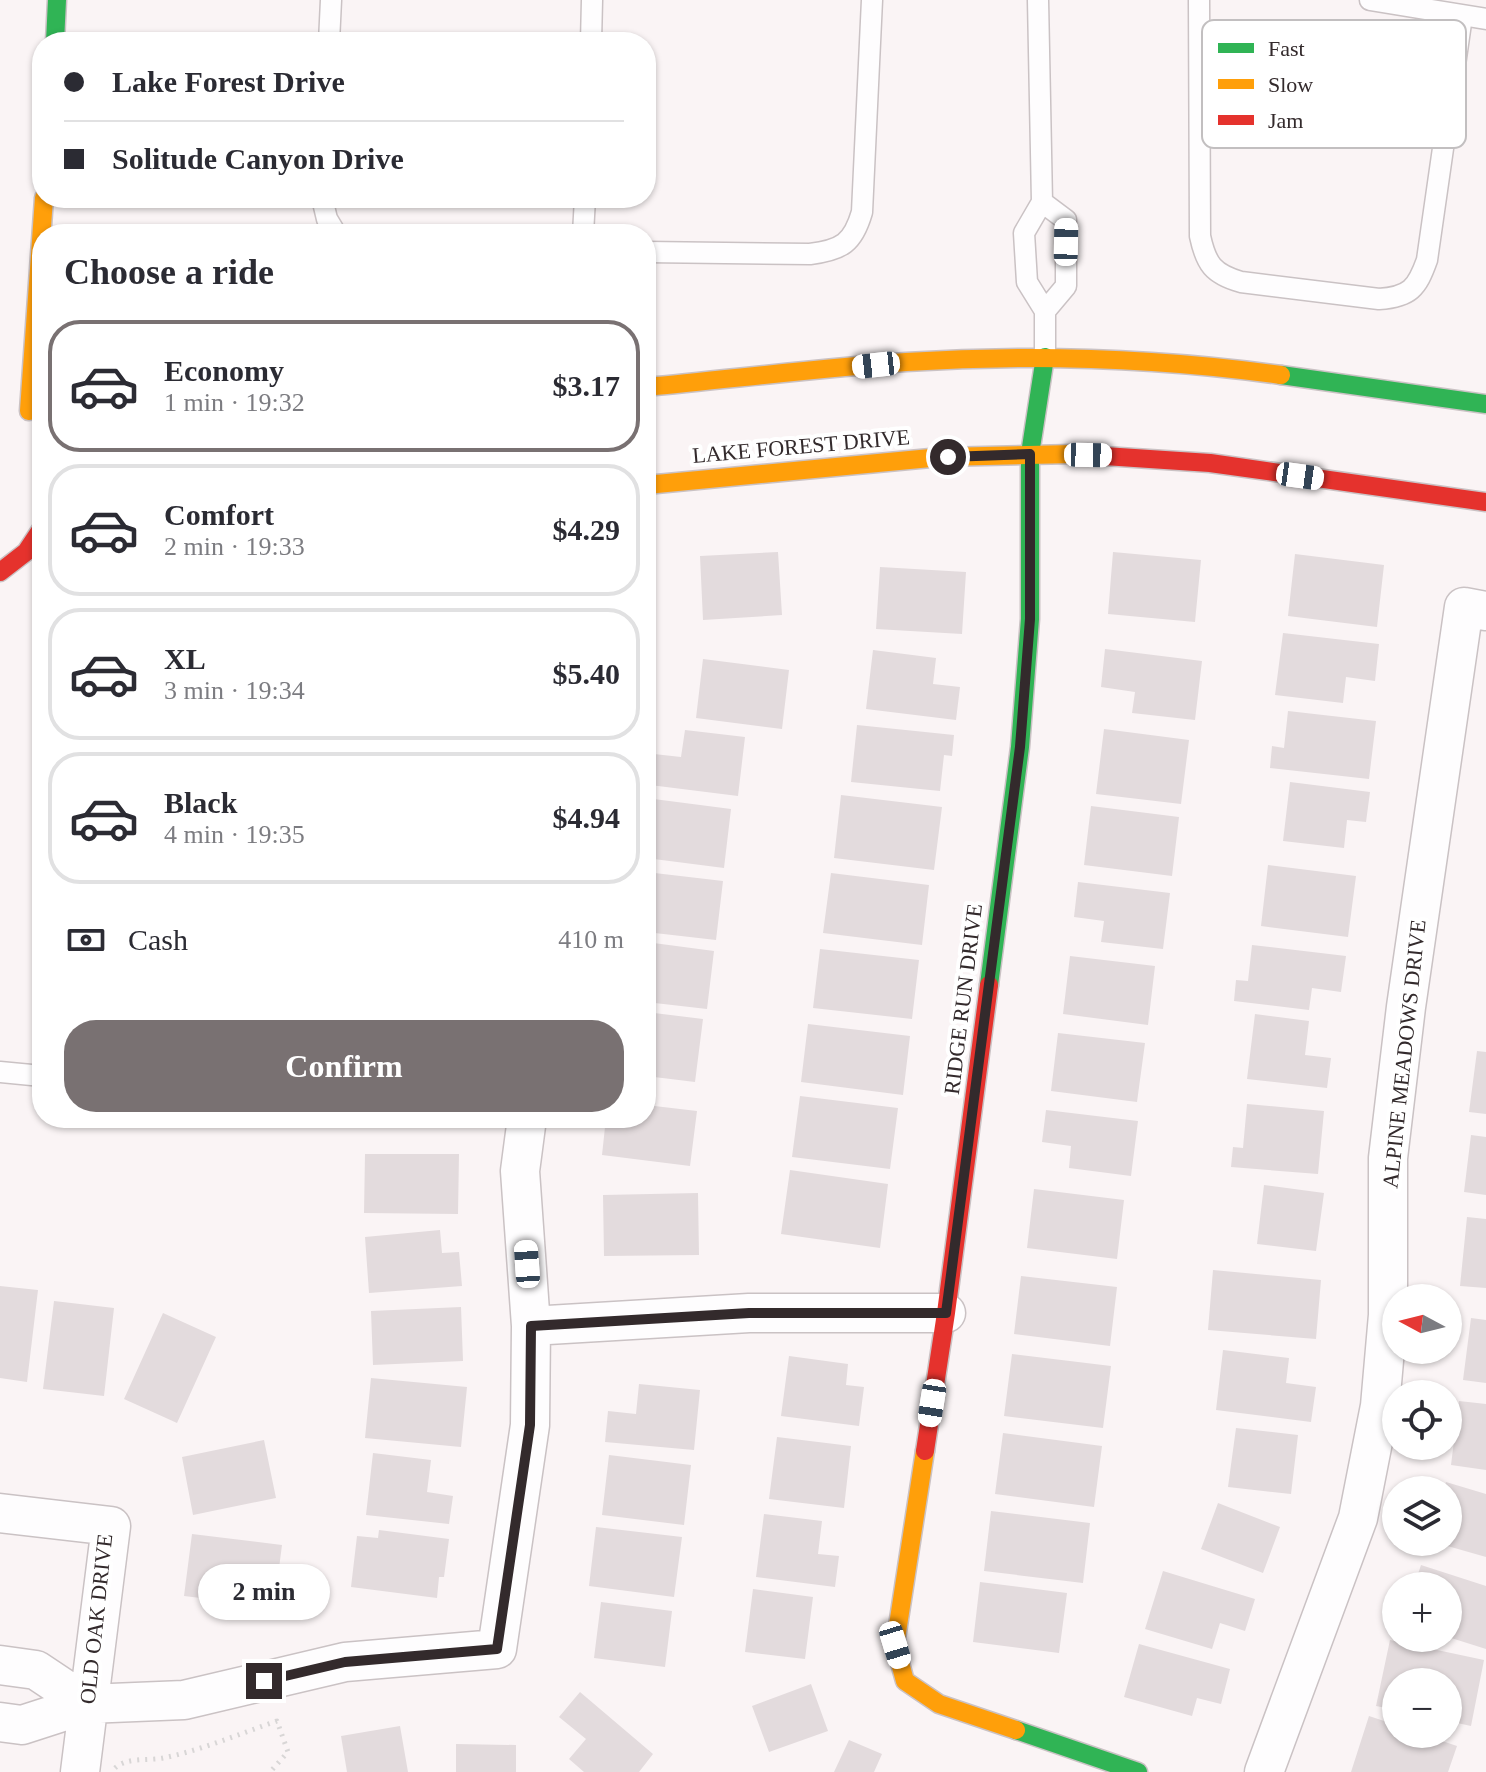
<!DOCTYPE html>
<html lang="en">
<head>
<meta charset="utf-8">
<style>
	:root { --surface:#fff; --page:#f2f2f3; --text:#2b2b33; --muted:#7c7c81; --line:#e1e1e2; --accent:#797172 }
	body { margin:0; font-family:Georgia,serif; background:var(--page); color:var(--text); height:100vh; display:flex; flex-direction:column; font-size:30px; white-space:nowrap }
	* { box-sizing:border-box; margin:0 }
	p { font-size:26px; color:var(--muted) }
	.icon { flex:none; width:44px; height:44px; fill:none; stroke:currentColor; stroke-width:2; stroke-linecap:round; stroke-linejoin:round }
	.map { position:relative; flex:1; overflow:hidden }
	.drawer { position:absolute; left:32px; top:224px; width:624px; height:904px; display:flex; flex-direction:column; background:var(--surface); border-radius:32px; box-shadow:0 2px 6px #0004 }
	.drawer>* { flex:none }
	.hud { position:absolute; left:32px; top:32px; width:624px; height:176px; border-radius:32px; box-shadow:0 2px 6px #0004; display:grid; align-content:center; height:176px; padding:0 32px; background:var(--surface) }
	.needle { width:52px; rotate:277deg }
	.fabs { position:absolute; left:1382px; top:1284px; display:grid; gap:16px }
	.fabs a { display:grid; place-items:center; width:80px; height:80px; border-radius:50%; background:var(--surface); box-shadow:0 2px 6px #0004; font-size:40px }
	.end { position:absolute; width:36px; height:36px; margin:-18px; border:10px solid #332a2c; background:#fff; box-shadow:0 0 0 4px #fff }
	.from { border-radius:50% }
	.bubble { position:absolute; height:56px; border-radius:28px; background:var(--surface); box-shadow:0 2px 6px #0004; font-size:26px; font-weight:700; line-height:56px; text-align:center }
	.car { position:absolute; width:24px; height:48px; margin:-24px -12px; border-radius:10px; box-shadow:0 0 6px 2px #0007; background:linear-gradient(#fff 24%,#345 0 40%,#fff 0 76%,#345 0 86%,#fff 0) }
	.hud b { display:flex; align-items:center; gap:28px; height:76px; font-size:30px }
	.hud b+b { border-top:2px solid var(--line) }
	.hud i { width:20px; height:20px; background:var(--text) }
	ul { padding:0; list-style:none }
	li { display:flex; align-items:center; gap:24px; height:132px; margin:0 16px 12px; padding:0 16px; border:4px solid var(--line); border-radius:32px }
	li div { flex:1 }
	li b { display:block; font-size:30px }
	li em { font-style:normal; font-weight:700 }
	li.active { border-color:var(--accent) }
	li>.icon { width:72px; height:72px; stroke-width:1.5 }
	h2 { padding:0 32px; font-size:36px; line-height:96px }
	.pay { display:flex; align-items:center; gap:20px; height:88px; padding:0 32px; font-size:30px }
	.pay p { margin-inline-start:auto }
	.action { display:flex; gap:16px; margin-top:auto; padding:16px 32px }
	.action a { flex:1; height:92px; border-radius:32px; background:var(--accent); color:#fff; font-size:32px; font-weight:700; line-height:92px; text-align:center }
	.map>svg:first-child { display:block }
	.building { fill:#e3dbdd }
	.lines { fill:none; stroke-linecap:round; stroke-linejoin:round }
	.lane-casing { stroke:#cac2c4; stroke-width:23 }
	.street-casing { stroke:#cac2c4; stroke-width:41 }
	.fast-casing { stroke:#cac2c4; stroke-width:21 }
	.slow-casing { stroke:#cac2c4; stroke-width:21 }
	.jam-casing { stroke:#cac2c4; stroke-width:21 }
	.path { stroke:#d8d6d6; stroke-width:5; stroke-dasharray:2 6; stroke-linecap:butt }
	.lane { stroke:#fefdfe; stroke-width:20 }
	.street { stroke:#fefdfe; stroke-width:38 }
	.fast { stroke:#30b455; stroke-width:18 }
	.slow { stroke:#ff9f0a; stroke-width:18 }
	.jam { stroke:#e5322d; stroke-width:18 }
	.route { stroke:#332a2c; stroke-width:10 }
	.labels { text-anchor:middle; dominant-baseline:central; stroke-width:8; stroke-linejoin:round; paint-order:stroke }
	.street-label { font-size:22px; fill:#332a2c; stroke:#fff }
	.key { fill:#fff; stroke:#c2bfc0; stroke-width:2 }
	.key-label { font-size:22px; fill:#332a2c }
</style>
</head>
<body>
<div class="map">
<svg width="1486" height="1772" viewBox="0 0 1486 1772">
	<rect width="100%" height="100%" fill="#faf4f5"/>
	<path class="building" d="M778,552L782,615L703,620L700,556Z
		M1113,552L1201,560L1195,622L1108,614Z
		M1295,554L1384,565L1377,627L1288,616Z
		M880,567L966,572L962,634L876,629Z
		M1283,633L1379,644L1375,681L1346,677L1343,703L1275,695Z
		M1105,649L1202,661L1195,720L1132,713L1135,692L1101,687Z
		M873,650L936,658L933,684L960,687L956,720L866,709Z
		M703,659L789,670L782,729L696,718Z
		M1288,711L1376,721L1369,779L1270,768L1272,746L1284,748Z
		M857,725L954,735L952,756L944,755L940,791L851,782Z
		M1104,729L1189,740L1181,804L1096,794Z
		M685,730L745,737L738,796L650,785L654,754L681,757Z
		M1290,782L1370,792L1366,822L1347,820L1344,848L1283,841Z
		M841,795L942,807L934,870L834,858Z
		M646,798L731,809L724,868L646,858Z
		M1091,806L1179,817L1172,876L1084,865Z
		M1268,865L1356,876L1348,937L1261,926Z
		M646,872L723,881L716,940L646,932Z
		M831,873L929,885L922,945L823,933Z
		M1078,882L1170,893L1163,949L1101,942L1104,921L1074,917Z
		M646,942L714,951L707,1009L646,1002Z
		M1252,945L1346,956L1341,992L1312,988L1309,1010L1234,1001L1236,980L1248,981Z
		M820,949L919,960L912,1019L813,1008Z
		M1070,956L1155,966L1148,1025L1063,1014Z
		M646,1012L703,1019L695,1082L646,1076Z
		M1255,1014L1309,1021L1305,1055L1331,1058L1327,1088L1247,1079Z
		M808,1024L910,1036L903,1095L801,1082Z
		M1058,1033L1145,1043L1137,1102L1051,1091Z
		M1477,1051L1486,1052V1114L1469,1112Z
		M800,1096L898,1108L890,1169L792,1157Z
		M1247,1104L1324,1111L1318,1174L1231,1167L1233,1147L1243,1148Z
		M646,1105L697,1111L690,1166L602,1155L606,1118H646Z
		M1046,1110L1138,1121L1131,1176L1069,1168L1071,1146L1042,1142Z
		M1471,1135L1486,1137V1195L1464,1192Z
		M365,1154H459L458,1214L364,1213Z
		M790,1170L888,1184L880,1248L781,1234Z
		M1264,1185L1324,1193L1316,1251L1257,1244Z
		M1034,1189L1124,1200L1117,1259L1027,1248Z
		M698,1193L699,1255L604,1256L603,1195Z
		M1467,1217L1486,1219V1288L1460,1286Z
		M440,1230L442,1253L459,1252L462,1286L369,1293L365,1237Z
		M1213,1270L1321,1280L1316,1339L1208,1330Z
		M1021,1276L1117,1287L1110,1346L1014,1334Z
		M0,1286L38,1290L27,1382L0,1378Z
		M54,1301L114,1308L104,1396L43,1389Z
		M461,1307L463,1361L373,1365L371,1311Z
		M163,1313L216,1337L177,1423L124,1399Z
		M1471,1318L1486,1320V1383L1463,1380Z
		M1223,1350L1289,1358L1286,1383L1316,1387L1311,1422L1216,1410Z
		M1012,1354L1111,1366L1103,1428L1004,1416Z
		M789,1356L848,1364L846,1385L864,1387L859,1426L781,1416Z
		M371,1378L467,1387L461,1447L365,1438Z
		M639,1384L700,1390L694,1450L605,1442L608,1411L636,1414Z
		M1459,1401L1486,1404V1470L1451,1465Z
		M1236,1428L1298,1435L1291,1494L1228,1487Z
		M1003,1433L1102,1446L1094,1507L995,1494Z
		M777,1437L851,1446L844,1508L769,1499Z
		M264,1440L276,1498L193,1515L182,1457Z
		M373,1453L431,1460L427,1492L453,1496L449,1524L366,1515Z
		M609,1455L691,1465L684,1525L602,1515Z
		M1446,1482L1486,1494V1557L1437,1543L1448,1542V1490H1443Z
		M1218,1503L1280,1527L1263,1573L1201,1549Z
		M991,1511L1090,1523L1083,1583L984,1571Z
		M764,1514L822,1521L818,1554L839,1556L835,1587L756,1577Z
		M596,1527L682,1537L674,1597L589,1586Z
		M379,1530L449,1539L444,1577H439L437,1598L351,1587L357,1536L378,1538Z
		M192,1534L282,1545L274,1607L184,1596Z
		M1421,1565L1486,1586V1649L1448,1637V1586H1414Z
		M1163,1571L1255,1599L1245,1631L1220,1623L1212,1649L1145,1629Z
		M980,1582L1067,1593L1059,1653L973,1642Z
		M753,1589L813,1597L805,1659L745,1652Z
		M601,1602L672,1611L665,1667L594,1658Z
		M1390,1640L1484,1660L1471,1726L1448,1721V1682H1396V1710L1376,1706Z
		M1139,1644L1230,1669L1221,1704L1197,1698L1192,1716L1124,1697Z
		M811,1684L828,1731L769,1752L752,1706Z
		M580,1692L653,1754L639,1772H584L569,1759L586,1739L559,1717Z
		M1369,1716L1396,1725V1734H1421L1457,1746L1448,1772H1351Z
		M400,1726L408,1772H347L341,1736Z
		M849,1740L882,1754L874,1772H834Z
		M456,1744L516,1745V1772H456Z"/>
	<g class="lines">
		<defs>
			<path id="lane" d="M1038,0L1042,202L1024,233L1027,282L1045,311V357
				M1199,0L1200,236C1206,264 1213,274 1241,282L1379,299C1410,297 1417,288 1427,260L1462,16
				M1370,0L1486,19
				M329,42L331,0
				M591,42L592,0
				M322,198L327,219L336,234
				M1042,202L1066,220V286L1045,311
				M583,234L585,198
				M646,252L810,254C842,250 853,243 862,212L872,0
				M0,1072L42,1076"/>
			<path id="street" d="M531,1326L749,1313H946
				M0,1513L111,1526L80,1772
				M0,1665L36,1670L87,1704
				M0,1722L22,1725L87,1704L184,1700L345,1662L497,1649L530,1425L531,1326L520,1171L527,1118
				M1264,1772L1358,1518L1380,1406L1388,1315V1158L1406,1007L1464,607L1486,611"/>
			<path id="fast" d="M55,42L57,0
				M1281,375L1486,404
				M989,985L1020,747L1030,619V454L1045,357
				M1016,1730L1138,1772"/>
			<path id="slow" d="M646,387C732,379 819,368 906,362C1031,354 1157,358 1281,375
				M29,411L44,198
				M646,485L941,457L1074,454
				M925,1451L895,1645L905,1681L939,1704L1016,1730"/>
			<path id="jam" d="M1074,454L1210,463L1486,502
				M0,572L26,552L42,528
				M925,1451L946,1313L989,985"/>
		</defs>
		<use href="#lane" class="lane-casing"/>
		<use href="#street" class="street-casing"/>
		<use href="#fast" class="fast-casing"/>
		<use href="#slow" class="slow-casing"/>
		<use href="#jam" class="jam-casing"/>
		<path class="path" d="M115,1768C127,1757 147,1761 163,1758C202,1750 239,1734 277,1721L288,1752L270,1772"/>
		<use href="#lane" class="lane"/>
		<use href="#street" class="street"/>
		<use href="#fast" class="fast"/>
		<use href="#slow" class="slow"/>
		<use href="#jam" class="jam"/>
	</g>
	<g class="lines">
		<path class="route" d="M264,1681L345,1662L497,1649L530,1425L531,1326L749,1313H946L1020,747L1030,619V454L948,457"/>
	</g>
	<g class="labels">
		<g class="street-label">
			<text transform="translate(801 446) rotate(-5)">LAKE FOREST DRIVE</text>
			<text transform="translate(963 999) rotate(-83)">RIDGE RUN DRIVE</text>
			<text transform="translate(1404 1054) rotate(-84)">ALPINE MEADOWS DRIVE</text>
			<text transform="translate(96 1619) rotate(-84)">OLD OAK DRIVE</text>
		</g>
	</g>
	<rect x="1202" y="20" width="264" height="128" rx="12" class="key"/>
	<rect x="1218" y="43" width="36" height="10" fill="#30b455"/>
	<rect x="1218" y="79" width="36" height="10" fill="#ff9f0a"/>
	<rect x="1218" y="115" width="36" height="10" fill="#e5322d"/>
	<g class="key-label">
		<text x="1268" y="56">Fast</text>
		<text x="1268" y="92">Slow</text>
		<text x="1268" y="128">Jam</text>
	</g>
</svg>
<div class="fabs">
<a><svg class="needle" viewBox="-14 -14 28 28"><path d="M0-13l5 13h-10z" fill="#e53935"/><path d="M0 13l5-13h-10z" fill="#7c7c81"/></svg></a>
<a><svg class="icon" aria-label="locate" viewBox="0 0 24 24"><circle cx="12" cy="12" r="6"/><path d="M12 2v4M12 18v4M2 12h4M18 12h4"/></svg></a>
<a><svg class="icon" aria-label="layers" viewBox="0 0 24 24"><path d="M12 4l9 5-9 5-9-5zM3 14l9 5 9-5"/></svg></a>
<a>+</a>
<a>−</a>
</div>
<i class="end from" style="left:948px;top:457px"></i>
<i class="end" style="left:264px;top:1681px"></i>
<div class="bubble" style="left:198px;top:1564px;width:132px">2 min</div>
<i class="car" style="left:1066px;top:242px;rotate:1deg"></i>
<i class="car" style="left:876px;top:365px;rotate:264deg"></i>
<i class="car" style="left:1088px;top:455px;rotate:91deg"></i>
<i class="car" style="left:1300px;top:476px;rotate:98deg"></i>
<i class="car" style="left:527px;top:1264px;rotate:356deg"></i>
<i class="car" style="left:932px;top:1403px;rotate:189deg"></i>
<i class="car" style="left:895px;top:1645px;rotate:163deg"></i>
<div class="hud">
<b><i class="from"></i>Lake Forest Drive</b>
<b><i></i>Solitude Canyon Drive</b>
</div>
<section class="drawer">
<h2>Choose a ride</h2>
<ul>
<li class="active"><svg class="icon" aria-label="car" viewBox="0 0 24 24"><path d="M5 17H2v-5l4-1 3-4h7l3 4 3 1v5h-3M9 17h6M6 11h13"/><circle cx="7" cy="17" r="2"/><circle cx="17" cy="17" r="2"/></svg><div><b>Economy</b><p>1 min · 19:32</p></div><em>$3.17</em></li>
<li><svg class="icon" aria-label="car" viewBox="0 0 24 24"><path d="M5 17H2v-5l4-1 3-4h7l3 4 3 1v5h-3M9 17h6M6 11h13"/><circle cx="7" cy="17" r="2"/><circle cx="17" cy="17" r="2"/></svg><div><b>Comfort</b><p>2 min · 19:33</p></div><em>$4.29</em></li>
<li><svg class="icon" aria-label="car" viewBox="0 0 24 24"><path d="M5 17H2v-5l4-1 3-4h7l3 4 3 1v5h-3M9 17h6M6 11h13"/><circle cx="7" cy="17" r="2"/><circle cx="17" cy="17" r="2"/></svg><div><b>XL</b><p>3 min · 19:34</p></div><em>$5.40</em></li>
<li><svg class="icon" aria-label="car" viewBox="0 0 24 24"><path d="M5 17H2v-5l4-1 3-4h7l3 4 3 1v5h-3M9 17h6M6 11h13"/><circle cx="7" cy="17" r="2"/><circle cx="17" cy="17" r="2"/></svg><div><b>Black</b><p>4 min · 19:35</p></div><em>$4.94</em></li>
</ul>
<div class="pay"><svg class="icon" aria-label="cash" viewBox="0 0 24 24"><path d="M3 7h18v10H3z"/><circle cx="12" cy="12" r="2"/></svg>Cash<p>410 m</p></div>
<div class="action"><a>Confirm</a></div>
</section>
</div>
</body>
</html>
